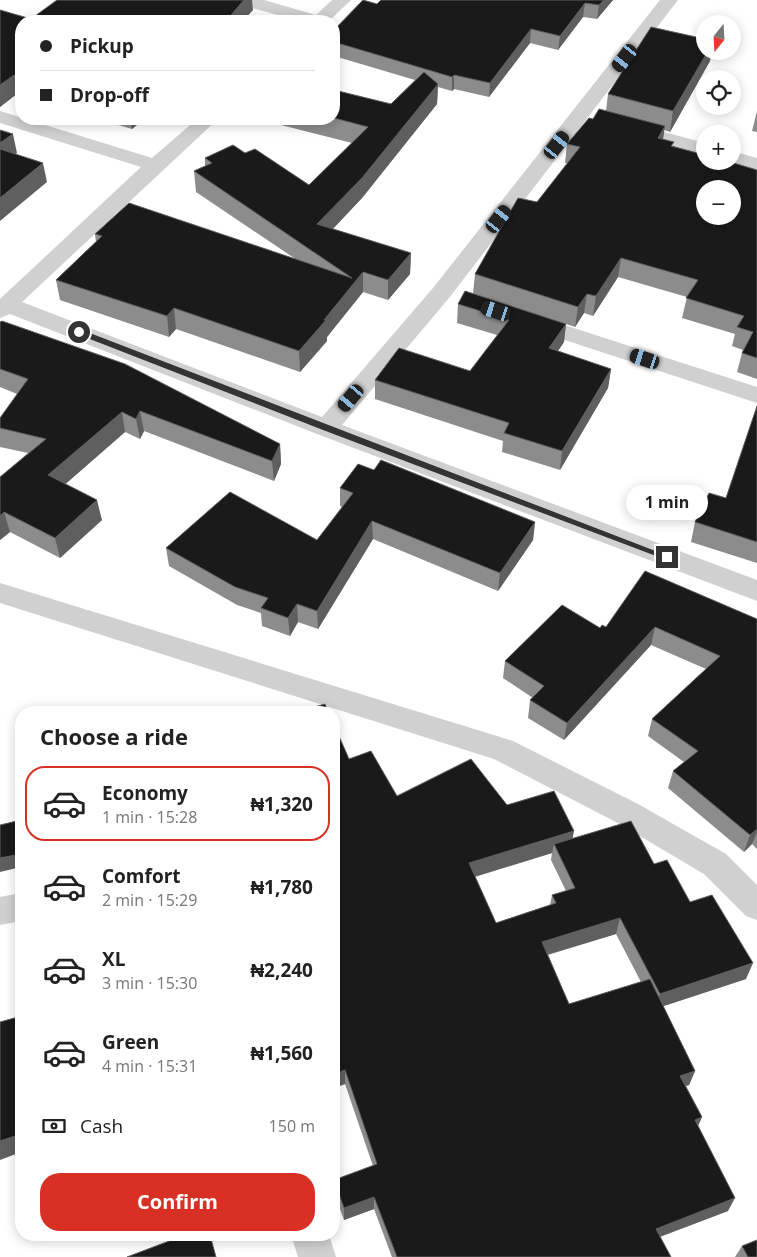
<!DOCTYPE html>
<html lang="en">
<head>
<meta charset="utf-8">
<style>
	:root { --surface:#fff; --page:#f2f2f2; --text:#222; --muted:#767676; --line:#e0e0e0; --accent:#d93025 }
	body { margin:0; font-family:"Open Sans",sans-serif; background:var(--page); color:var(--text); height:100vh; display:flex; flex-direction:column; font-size:19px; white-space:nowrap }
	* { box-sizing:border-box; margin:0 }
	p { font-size:16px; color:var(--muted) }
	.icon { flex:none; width:28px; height:28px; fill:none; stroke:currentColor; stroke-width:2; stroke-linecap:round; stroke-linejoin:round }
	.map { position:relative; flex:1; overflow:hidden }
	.panel { position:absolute; left:15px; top:706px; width:325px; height:535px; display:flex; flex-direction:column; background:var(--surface); border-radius:20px; box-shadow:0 2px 12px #0003 }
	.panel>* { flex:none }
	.banner { position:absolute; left:15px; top:15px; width:325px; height:110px; border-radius:20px; box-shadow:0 2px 12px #0003; display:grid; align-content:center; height:110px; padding:0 25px; background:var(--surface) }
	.needle { width:32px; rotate:198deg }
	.buttons { position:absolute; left:696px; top:15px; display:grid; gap:10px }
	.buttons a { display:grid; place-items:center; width:45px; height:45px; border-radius:50%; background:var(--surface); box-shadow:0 2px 12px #0003; font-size:25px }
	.end { position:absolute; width:22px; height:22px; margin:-11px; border:6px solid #333; background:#fff; box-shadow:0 0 0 2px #fff }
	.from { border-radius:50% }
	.bubble { position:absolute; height:35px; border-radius:18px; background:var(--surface); box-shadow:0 2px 12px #0003; font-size:16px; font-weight:700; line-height:35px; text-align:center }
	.car { position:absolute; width:15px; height:30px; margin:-15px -8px; border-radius:6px; box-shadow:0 0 4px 1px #0007; background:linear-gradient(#222 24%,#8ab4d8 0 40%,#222 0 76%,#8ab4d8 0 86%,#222 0) }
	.banner b { display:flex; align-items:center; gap:18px; height:48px; font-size:19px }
	.banner b+b { border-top:1px solid var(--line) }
	.banner i { width:12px; height:12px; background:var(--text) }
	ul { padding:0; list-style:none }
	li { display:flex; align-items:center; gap:15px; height:75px; margin:0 10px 8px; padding:0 15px; border:2px solid transparent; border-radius:20px }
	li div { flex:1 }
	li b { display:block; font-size:19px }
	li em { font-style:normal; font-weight:700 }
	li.active { border-color:var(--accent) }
	li>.icon { width:45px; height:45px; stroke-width:1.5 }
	h2 { padding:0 25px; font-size:22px; line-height:60px }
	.pay { display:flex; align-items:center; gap:12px; height:55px; padding:0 25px; font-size:19px }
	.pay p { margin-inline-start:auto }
	.button { display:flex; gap:10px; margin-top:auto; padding:10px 25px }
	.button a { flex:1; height:58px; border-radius:20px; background:var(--accent); color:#fff; font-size:20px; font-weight:700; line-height:58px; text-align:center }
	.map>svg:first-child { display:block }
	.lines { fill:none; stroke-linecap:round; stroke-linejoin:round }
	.street { fill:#d0d0d0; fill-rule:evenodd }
	.wall { fill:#8c8c8c; fill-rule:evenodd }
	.shaded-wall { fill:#5f5f5f }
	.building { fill:#1a1a1a; stroke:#5f5f5f; fill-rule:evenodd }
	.route { fill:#333 }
</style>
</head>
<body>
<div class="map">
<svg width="757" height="1257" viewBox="0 0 757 1257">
	<rect width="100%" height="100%" fill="#fff"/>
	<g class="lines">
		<path class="street" d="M235,0H264L316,15L332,0H351L329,21H300L238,4Z
			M660,0H678L449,298L342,425L757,580V601L317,434L10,314L0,318V299L141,167L0,123V111L152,158L197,119H218L22,302L322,417L433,288Z
			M627,122L705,143V155L620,132L617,128L620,124Z
			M732,151L757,158V170L725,161H732Z
			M530,314L757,387V403L522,326L519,321L522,316Z
			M0,583L513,741L638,804L726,854L757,885V920L746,916L704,874L616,822L494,759L0,603Z
			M21,893V921L0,925V897Z
			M291,1235H329L336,1257H298Z"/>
	</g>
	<path class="wall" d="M381,0H613L597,19L583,17L558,50L530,43L489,97L454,89L452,91L438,87L437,104L362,198L332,229L411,253L410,274L388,300L363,292L327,337V341L300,372L176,329L169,337L60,300L56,280L96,242L95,234L294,258L196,192L194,171L205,166V158L245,153L309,185L352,143L277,124L276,119H334V90L391,104L415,80L334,56V30L377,4Z
		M0,10L31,19L253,10L21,21V94L18,93L0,107Z
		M710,61L670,132L664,130L663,139L673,146L757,170V379L737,372L742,353L743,350L732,346L735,334L682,318L687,297L618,277L593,316L584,313L575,327L566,324L564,342L558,351L611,369L608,388L560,470L502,452L503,441L375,399V380L470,371L497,335L457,323L458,304L473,294L475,274L537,202L568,163H565L567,144L593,119L606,111L608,94Z
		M757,111V132L752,131Z
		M98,119H144L132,129Z
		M0,322L280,444L281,464L274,481L144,431L140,439L125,432L65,484L102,520L60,558L10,532L0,540V477L28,453L0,447V428L17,394L0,387Z
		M757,406V563L691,542L695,522L726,498Z
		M340,488L535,522L533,540L498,591L373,539L318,629L298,622L290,636L262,626L261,613L237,605L169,566L166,548L317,540L342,507L340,506Z
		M757,619V849L752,844L744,852L668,788L673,771L684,762L648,736L652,719L706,669L651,645L564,740L528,718L530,700L533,698L503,678L505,661L600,628Z
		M334,725L349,759L397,796L507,805L572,838L654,864L690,902L746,979L663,1006L695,1071L689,1085L686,1086L702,1117L698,1126L728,1211L660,1237L671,1257H392L374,1209L344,1220L334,1193V1180L373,1166L345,1084L334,1088ZM552,853L551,860L566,891L552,895L550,905L496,923L475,877ZM616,934L641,982L569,1004L548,955Z
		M742,1246L757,1257H735Z"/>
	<path class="shaded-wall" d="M244,0H252L253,10L243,21H226Z
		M604,0H613L597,19L599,5Z
		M585,3L583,17L558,50L560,36Z
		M531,29L530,43L489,97L490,83Z
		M708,51H712L710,61L670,132L673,111Z
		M14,75L18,93L0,107V85Z
		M454,75V89L452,91V77Z
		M438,84L437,104L362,198L318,245L317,224Z
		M130,119H144L132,129Z
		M665,126L662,146L658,138Z
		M13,134L17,153L0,166V143Z
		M43,163L47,182L0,221V198Z
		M411,253L410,274L388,300V280Z
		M621,258L618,277L593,316L596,296Z
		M363,272V292L327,337V341L300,372L299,351L324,320Z
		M587,294L584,313L575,327L578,307Z
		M174,308L176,329L169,337L167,316Z
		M566,324L564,342L547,367L549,348Z
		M611,369L608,388L560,470L562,451Z
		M140,411L144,431L140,439L136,419Z
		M122,412L125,432L53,495L48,475Z
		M280,444L281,464L274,481L272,461Z
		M97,500L102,520L60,558L55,538Z
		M4,512L10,532L0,540V516Z
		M372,521L373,539L318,629L317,611Z
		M535,522L533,540L498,591L500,573Z
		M297,604L298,622L290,636L288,618Z
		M655,627L651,645L564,740L567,723Z
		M757,829V832L752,844L744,852L750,835Z
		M574,831L571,847L554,844L552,853L467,879L469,863Z
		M21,854V867L0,872V858Z
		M620,918L616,934L539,957L542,942Z
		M753,963L746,979L655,1009L660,994Z
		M18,1017L21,1025V1041Z
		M345,1070V1084L334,1088V1074Z
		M695,1071L689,1085L675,1089L680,1076Z
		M702,1117L696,1130L695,1120Z
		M21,1134V1152L0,1160V1141Z
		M374,1197V1209L344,1220V1208Z
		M735,1198L728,1211L651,1240L656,1229Z"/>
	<path class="building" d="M57,0H244L226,21H21V77L14,75L0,85V10L31,19Z
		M363,0L377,4L381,0H604L599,5L585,3L560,36L531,29L490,83L454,75L452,77L334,42V30Z
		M651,27L705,39V51H708L673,111L608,94Z
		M424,72L438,84L362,178L317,224L411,253L388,280L363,272L324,320H326L299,351L174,308L167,316L56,280L102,236L95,234L129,203L352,278L194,171L212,163L205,158L233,145L245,153L255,149L309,185L368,127L334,118V90L391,104Z
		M599,109L665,126L658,138L674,142L671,146L705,155V161H727L757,170V358L742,353L753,332L737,327L744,316L686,298L698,280L621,258L596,296L587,294L578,307L475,274L518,198L537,202L580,147L567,144L589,118L593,119ZM705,189H732V216H705Z
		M0,130L13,134L0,143Z
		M0,149L43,163L0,198Z
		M465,291L566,324L549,348L611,369L562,451L504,433L509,423L375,380L399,348L470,371L509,320L458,304Z
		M2,321L125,364L280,444L272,461L140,411L136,419L122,412L48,475L97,500L55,538L4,512L0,516V477L46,439L0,428V418L28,379L0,369V322Z
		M757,406V542L695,522L709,493L726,498Z
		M381,460L535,522L500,573L372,521L317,611L297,604L288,618L261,608L268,598L235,587L166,548L230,492L317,540L353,493L340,488L358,464L374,470Z
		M645,571L757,619V829L750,835L673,771L698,751L652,719L720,656L655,627L567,723L530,700L544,686L505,661L562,605L600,628L602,625L606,627Z
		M325,704L328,712H297Z
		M334,725L349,759L371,751L397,796L471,759L507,805L554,791L574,831L469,863L496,923L556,903L552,895L575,888L554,844L631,821L654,864L667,860L690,902L712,895L753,963L660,994L620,918L542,942L569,1004L650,979L695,1071L680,1076L702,1117L695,1120L735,1198L656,1229L671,1257H397L374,1197L344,1208L334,1180L377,1164L345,1070L334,1074Z
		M21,820V854L0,858V825Z
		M18,1017L21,1041V1134L0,1141V1022Z
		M185,1235H210L216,1257H127Z
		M757,1240V1257H748L742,1246Z"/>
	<path class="route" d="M77,330H82L671,557L664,559L323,430L77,334Z"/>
</svg>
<div class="buttons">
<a><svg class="needle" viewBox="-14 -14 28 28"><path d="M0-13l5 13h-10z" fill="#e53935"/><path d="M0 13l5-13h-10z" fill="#767676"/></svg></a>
<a><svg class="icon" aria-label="locate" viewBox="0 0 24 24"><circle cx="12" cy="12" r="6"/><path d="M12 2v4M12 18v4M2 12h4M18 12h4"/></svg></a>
<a>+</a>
<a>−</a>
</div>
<i class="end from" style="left:79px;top:332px"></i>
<i class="end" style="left:667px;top:557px"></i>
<div class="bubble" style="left:626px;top:485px;width:82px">1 min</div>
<i class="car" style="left:625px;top:58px;rotate:217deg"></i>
<i class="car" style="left:557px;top:145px;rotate:38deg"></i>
<i class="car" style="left:499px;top:219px;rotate:38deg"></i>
<i class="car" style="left:496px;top:311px;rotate:288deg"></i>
<i class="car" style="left:645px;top:359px;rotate:288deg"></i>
<i class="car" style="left:351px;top:398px;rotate:220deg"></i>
<div class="banner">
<b><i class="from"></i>Pickup</b>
<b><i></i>Drop-off</b>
</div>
<section class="panel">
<h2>Choose a ride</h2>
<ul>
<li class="active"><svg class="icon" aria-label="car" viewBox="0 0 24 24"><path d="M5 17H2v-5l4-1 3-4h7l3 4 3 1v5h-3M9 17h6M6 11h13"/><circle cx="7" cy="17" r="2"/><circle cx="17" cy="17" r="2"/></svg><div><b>Economy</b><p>1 min · 15:28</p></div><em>₦1,320</em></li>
<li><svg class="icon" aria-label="car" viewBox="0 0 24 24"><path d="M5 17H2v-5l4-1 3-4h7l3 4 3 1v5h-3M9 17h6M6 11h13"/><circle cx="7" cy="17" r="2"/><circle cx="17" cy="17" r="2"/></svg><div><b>Comfort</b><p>2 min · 15:29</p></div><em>₦1,780</em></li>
<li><svg class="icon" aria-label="car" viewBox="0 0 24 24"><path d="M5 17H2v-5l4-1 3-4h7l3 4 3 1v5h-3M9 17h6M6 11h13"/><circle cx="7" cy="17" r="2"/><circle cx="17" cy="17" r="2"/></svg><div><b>XL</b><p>3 min · 15:30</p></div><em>₦2,240</em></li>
<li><svg class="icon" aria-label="car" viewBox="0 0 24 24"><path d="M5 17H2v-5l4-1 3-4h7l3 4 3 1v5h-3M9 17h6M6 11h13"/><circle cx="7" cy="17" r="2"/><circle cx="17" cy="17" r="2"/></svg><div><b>Green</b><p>4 min · 15:31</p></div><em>₦1,560</em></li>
</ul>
<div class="pay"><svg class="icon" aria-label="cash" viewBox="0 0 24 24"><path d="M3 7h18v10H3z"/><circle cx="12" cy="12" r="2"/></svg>Cash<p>150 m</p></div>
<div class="button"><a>Confirm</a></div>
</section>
</div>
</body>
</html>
